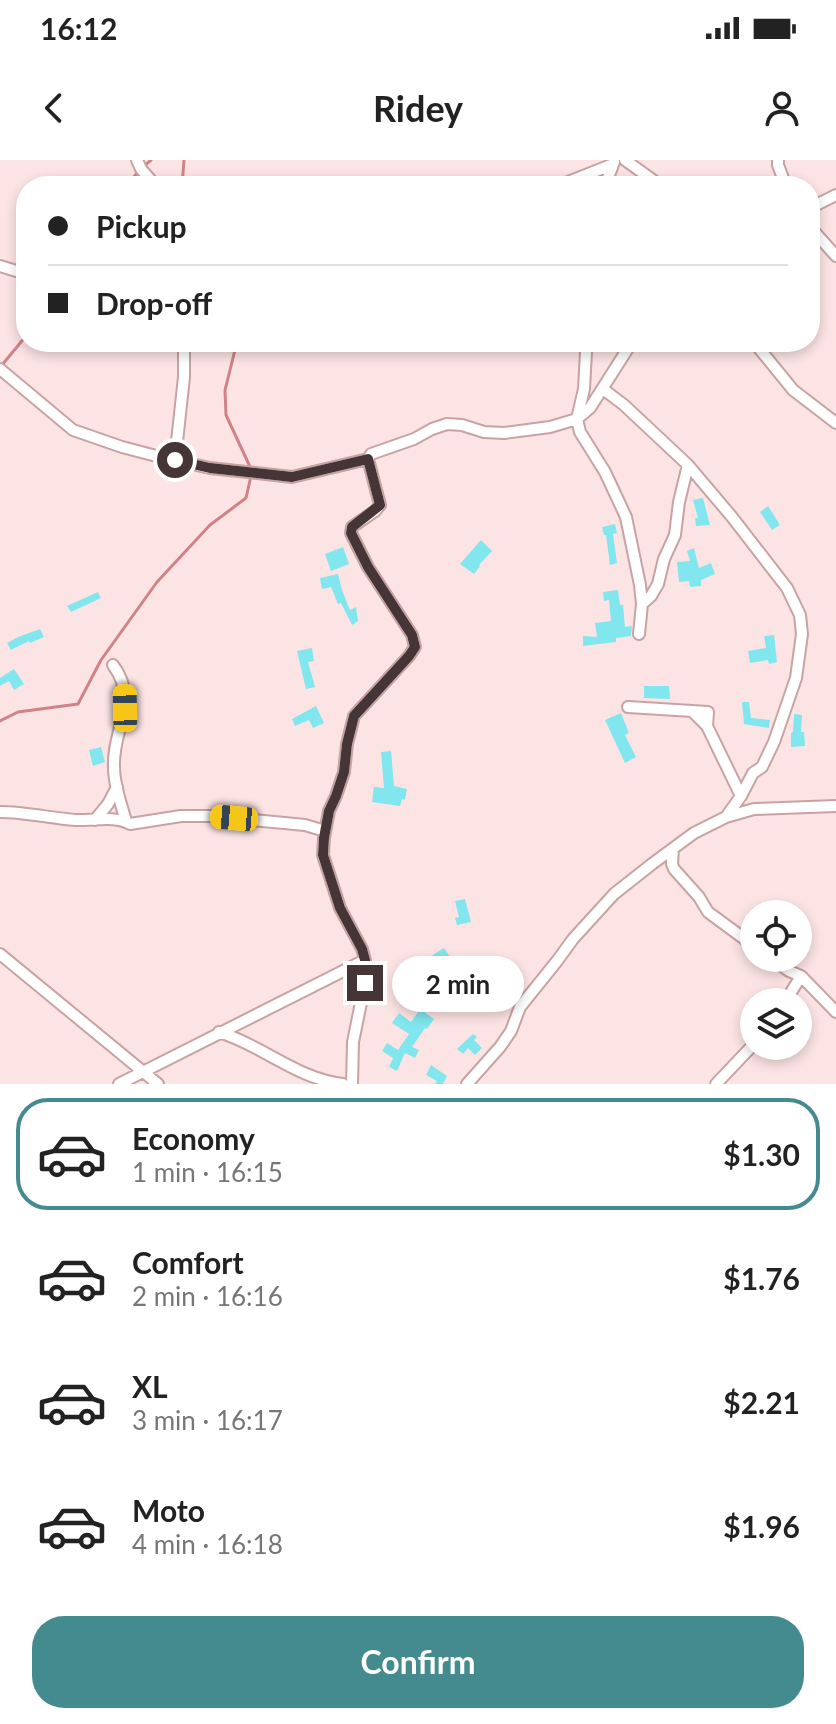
<!DOCTYPE html>
<html lang="en">
<head>
<meta charset="utf-8">
<style>
	:root { --surface:#fff; --page:#f6f6f6; --text:#222; --muted:#767676; --line:#e0e0e0; --accent:#448b90 }
	body { margin:0; font-family:Lato,sans-serif; background:var(--page); color:var(--text); height:100vh; display:flex; flex-direction:column; font-size:30px; white-space:nowrap }
	* { box-sizing:border-box; margin:0 }
	p { font-size:26px; color:var(--muted) }
	.icon { flex:none; width:44px; height:44px; fill:none; stroke:currentColor; stroke-width:2; stroke-linecap:round; stroke-linejoin:round }
	.map { position:relative; height:924px; overflow:hidden }
	.sheet { display:flex; flex-direction:column; background:var(--surface); flex:1 }
	.sheet>* { flex:none }
	.top-card { position:absolute; left:16px; top:16px; width:804px; height:176px; border-radius:32px; box-shadow:0 4px 12px #0003; display:grid; align-content:center; height:176px; padding:0 32px; background:var(--surface) }
	.controls { position:absolute; left:740px; top:740px; display:grid; gap:16px }
	.controls a { display:grid; place-items:center; width:72px; height:72px; border-radius:50%; background:var(--surface); box-shadow:0 4px 12px #0003; font-size:40px }
	.end { position:absolute; width:36px; height:36px; margin:-18px; border:10px solid #453536; background:#fff; box-shadow:0 0 0 4px #fff }
	.from { border-radius:50% }
	.bubble { position:absolute; height:56px; border-radius:28px; background:var(--surface); box-shadow:0 4px 12px #0003; font-size:26px; font-weight:700; line-height:56px; text-align:center }
	.car { position:absolute; width:24px; height:48px; margin:-24px -12px; border-radius:10px; box-shadow:0 0 6px 2px #0007; background:linear-gradient(#f5c518 24%,#345 0 40%,#f5c518 0 76%,#345 0 86%,#f5c518 0) }
	.top-card b { display:flex; align-items:center; gap:28px; height:76px; font-size:30px }
	.top-card b+b { border-top:2px solid var(--line) }
	.top-card i { width:20px; height:20px; background:var(--text) }
	ul { padding:14px 0 0; list-style:none }
	li { display:flex; align-items:center; gap:24px; height:112px; margin:0 16px 12px; padding:0 16px; border:4px solid transparent; border-radius:32px }
	li div { flex:1 }
	li b { display:block; font-size:30px }
	li em { font-style:normal; font-weight:700 }
	li.current { border-color:var(--accent) }
	li>.icon { width:72px; height:72px; stroke-width:1.5 }
	.button { display:flex; gap:16px; margin-top:auto; padding:16px 32px }
	.button a { flex:1; height:92px; border-radius:32px; background:var(--accent); color:#fff; font-size:32px; font-weight:700; line-height:92px; text-align:center }
	.status { display:flex; justify-content:space-between; align-items:center; height:56px; padding:0 40px; background:var(--surface); direction:ltr }
	.status svg { height:22px; fill:currentColor }
	header { display:flex; justify-content:space-between; align-items:center; height:104px; padding:0 32px; background:var(--surface); font-size:36px; font-weight:700 }
	.map>svg:first-child { display:block }
	.lines { fill:none; stroke-linecap:round; stroke-linejoin:round }
	.stream { stroke:#d08387; stroke-width:3 }
	.building { fill:#81e6ed }
	.street-casing { stroke:#c9a2a3; stroke-width:14 }
	.street { stroke:#fff; stroke-width:10 }
	.route { stroke:#453536; stroke-width:10 }
</style>
</head>
<body>
<div class="status"><b>16:12</b><svg viewBox="0 0 49 12"><path d="M0 12V9h3v3zM5 12V6h3v6zM10 12V3h3v9zM15 12V0h3v12zM26 1h20v11H26zM47 4h2v5h-2z"/></svg></div>
<header><svg class="icon" aria-label="back" viewBox="0 0 24 24"><path d="M15 5l-7 7 7 7"/></svg>Ridey<svg class="icon" aria-label="person" viewBox="0 0 24 24"><circle cx="12" cy="8" r="4"/><path d="M4 21q1-7 8-7t8 7"/></svg></header>
<div class="map">
<svg width="836" height="924" viewBox="0 0 836 924">
	<rect width="100%" height="100%" fill="#fde4e4"/>
	<g class="lines">
		<path class="stream" d="M144,6L151,0
			M126,26L139,11
			M182,26L184,0
			M237,182L225,230L226,255L251,309
			M2,205L26,176
			M0,561L18,552L78,544L101,500L157,422L210,365L246,338L251,316"/>
	</g>
	<path class="building" d="M703,338L710,365L696,366L695,358H698L693,340Z
		M768,346L780,365L772,370L760,352Z
		M615,364L617,373L613,374L617,403L610,405L606,375H604L602,367Z
		M481,380L492,391L479,405L480,406L474,414L460,404Z
		M343,387L349,404L331,411L325,394Z
		M694,388L699,408L711,403L715,414L701,420V426L690,427L689,421L679,422L677,402L690,401L687,391Z
		M338,414L342,430L350,450L356,447L358,461L352,465L341,443L338,444L331,427L322,429L320,418Z
		M618,430L620,445H623L625,467L632,466L631,476L616,478V482L583,486V476L597,477L595,463L611,461L609,440L604,441L603,432Z
		M98,432L101,438L71,452L67,446Z
		M40,469L44,477L30,483L29,481L11,490L7,483L18,477Z
		M774,475L777,502L769,504L768,500L750,503L748,491L766,488L764,476Z
		M312,488L314,501L308,502L315,527L306,529L297,491Z
		M14,509L24,524L14,530L9,521L0,526V518Z
		M644,526H669L670,539L644,538Z
		M742,542H749L751,558L770,560L769,568L744,564Z
		M316,546L324,563L313,568L309,560L295,566L292,559Z
		M621,553L629,573L625,575L636,597L625,603L605,560Z
		M794,554L802,555L801,572H804L805,586L791,587V573L793,572Z
		M101,587L105,602L93,606L89,590Z
		M391,591L394,626L407,629L405,640L402,639L400,646L372,642L374,627L384,628L381,592Z
		M465,739L471,762L457,765L455,758L459,757L455,741Z
		M444,788L450,797L434,807L428,798Z
		M495,801L498,816L480,820L477,804Z
		M420,849L434,859L427,869L425,868L412,887L419,890L415,898L405,893L397,911L389,907L393,898L382,891L387,883L398,890L409,874L392,863L399,853L411,862Z
		M473,874L477,877L474,880L482,888L475,895L468,888L463,894L457,889Z
		M431,905L447,916L443,924H435L437,921L426,915Z"/>
	<g class="lines">
		<defs>
			<path id="street" d="M137,0L141,9L156,26
				M625,0L661,26
				M778,0V5L786,26
				M558,26L611,5
				M605,26L614,2
				M810,48L836,35
				M810,67L836,96
				M0,106L26,114
				M589,182L586,192L584,229L577,259L580,272L605,312L626,357L640,425L642,444L639,474
				M754,182L793,230L836,263
				M0,209L73,270L122,287L164,298L210,308L292,317L368,299
				M603,229L624,245L688,305L732,357L787,428L800,455L802,474L796,518L774,582L762,607L753,613L741,636L726,657
				M175,300L184,217V182
				M642,444L651,436L658,424L664,399L675,375L679,342L688,305
				M113,505C140,541 112,569 114,607C114,625 121,644 126,661
				M628,547L708,552L707,566
				M692,551L707,566L741,636
				M0,652C25,652 50,658 75,660C93,661 115,655 130,664L181,656H211L305,665L325,671
				M95,660L108,644L117,627
				M673,689L672,704L674,709L699,737L708,752L754,786
				M0,794L158,924
				M771,798L789,811L801,816L836,852
				M785,842L801,816
				M219,872C262,885 297,919 343,924
				M119,924L365,800
				M352,924L353,882L365,823V800L362,789L340,748L323,695L324,678L329,651L336,636L344,612L347,584L354,556L409,496L415,487L412,475L368,407L351,373L352,367L375,351L380,345L368,299L371,294L414,279L432,269L447,264L462,265L484,272L504,273L550,267L577,259L590,248L632,182
				M467,924L500,887L511,871L520,847L557,801L573,779L614,734L652,704L694,673L726,657L754,649L836,646
				M716,924L754,884"/>
		</defs>
		<use href="#street" class="street-casing"/>
		<use href="#street" class="street"/>
	</g>
	<g class="lines">
		<path class="route" d="M175,300L210,308L292,317L368,299L380,345L352,367L351,373L368,407L412,475L415,487L409,496L354,556L347,584L344,612L336,636L329,651L324,678L323,695L340,748L362,789L365,800V823"/>
	</g>
</svg>
<div class="controls">
<a><svg class="icon" aria-label="locate" viewBox="0 0 24 24"><circle cx="12" cy="12" r="6"/><path d="M12 2v4M12 18v4M2 12h4M18 12h4"/></svg></a>
<a><svg class="icon" aria-label="layers" viewBox="0 0 24 24"><path d="M12 4l9 5-9 5-9-5zM3 14l9 5 9-5"/></svg></a>
</div>
<i class="end from" style="left:175px;top:300px"></i>
<i class="end" style="left:365px;top:823px"></i>
<div class="bubble" style="left:392px;top:796px;width:132px">2 min</div>
<i class="car" style="left:125px;top:548px;rotate:359deg"></i>
<i class="car" style="left:234px;top:658px;rotate:275deg"></i>
<div class="top-card">
<b><i class="from"></i>Pickup</b>
<b><i></i>Drop-off</b>
</div>
</div>
<section class="sheet">
<ul>
<li class="current"><svg class="icon" aria-label="car" viewBox="0 0 24 24"><path d="M5 17H2v-5l4-1 3-4h7l3 4 3 1v5h-3M9 17h6M6 11h13"/><circle cx="7" cy="17" r="2"/><circle cx="17" cy="17" r="2"/></svg><div><b>Economy</b><p>1 min · 16:15</p></div><em>$1.30</em></li>
<li><svg class="icon" aria-label="car" viewBox="0 0 24 24"><path d="M5 17H2v-5l4-1 3-4h7l3 4 3 1v5h-3M9 17h6M6 11h13"/><circle cx="7" cy="17" r="2"/><circle cx="17" cy="17" r="2"/></svg><div><b>Comfort</b><p>2 min · 16:16</p></div><em>$1.76</em></li>
<li><svg class="icon" aria-label="car" viewBox="0 0 24 24"><path d="M5 17H2v-5l4-1 3-4h7l3 4 3 1v5h-3M9 17h6M6 11h13"/><circle cx="7" cy="17" r="2"/><circle cx="17" cy="17" r="2"/></svg><div><b>XL</b><p>3 min · 16:17</p></div><em>$2.21</em></li>
<li><svg class="icon" aria-label="car" viewBox="0 0 24 24"><path d="M5 17H2v-5l4-1 3-4h7l3 4 3 1v5h-3M9 17h6M6 11h13"/><circle cx="7" cy="17" r="2"/><circle cx="17" cy="17" r="2"/></svg><div><b>Moto</b><p>4 min · 16:18</p></div><em>$1.96</em></li>
</ul>
<div class="button"><a>Confirm</a></div>
</section>
</body>
</html>
